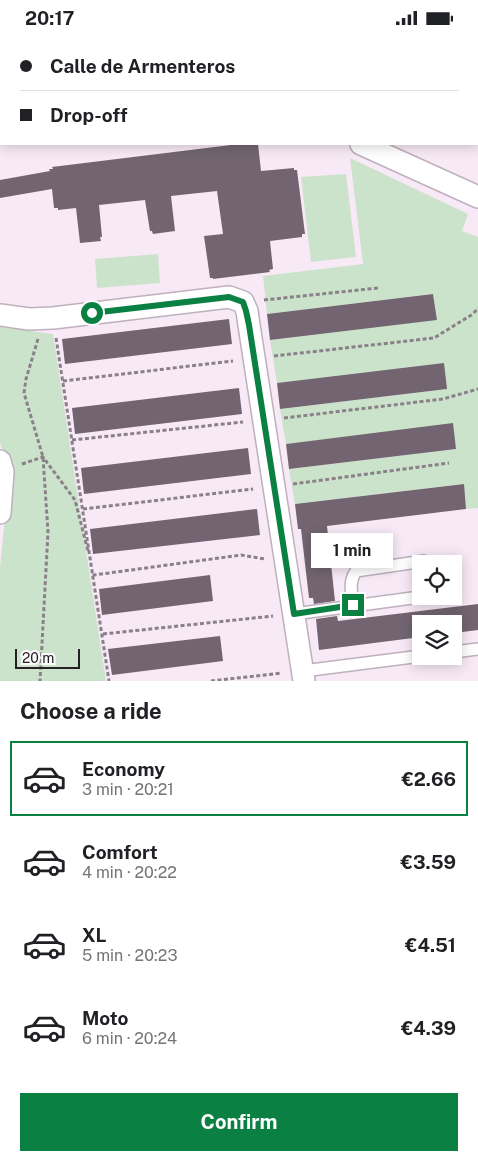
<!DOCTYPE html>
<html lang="en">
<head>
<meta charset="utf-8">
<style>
	:root { --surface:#fff; --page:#f2f2f2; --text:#202124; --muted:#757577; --line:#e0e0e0; --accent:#0b8043 }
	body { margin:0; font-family:"Public Sans",sans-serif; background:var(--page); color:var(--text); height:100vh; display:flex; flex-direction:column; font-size:19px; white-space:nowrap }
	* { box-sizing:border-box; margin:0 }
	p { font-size:16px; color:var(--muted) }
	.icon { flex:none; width:28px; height:28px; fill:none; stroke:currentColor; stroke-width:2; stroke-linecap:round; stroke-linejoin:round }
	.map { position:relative; height:646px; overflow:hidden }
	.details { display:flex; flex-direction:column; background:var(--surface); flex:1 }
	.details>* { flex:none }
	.guide { position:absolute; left:0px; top:0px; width:479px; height:110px; box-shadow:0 2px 12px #0003; display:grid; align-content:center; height:110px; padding:0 20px; background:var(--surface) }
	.fabs { position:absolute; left:412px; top:520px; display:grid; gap:10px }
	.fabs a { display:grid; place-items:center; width:50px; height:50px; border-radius:0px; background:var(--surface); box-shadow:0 2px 12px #0003; font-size:25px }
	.scale { position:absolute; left:15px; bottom:12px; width:65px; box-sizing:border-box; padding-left:5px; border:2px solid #262025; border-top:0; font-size:14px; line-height:18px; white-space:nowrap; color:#262025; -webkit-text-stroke:4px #fefbfd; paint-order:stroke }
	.end { position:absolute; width:22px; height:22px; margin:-11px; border:6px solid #0b8043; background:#fff; box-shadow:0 0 0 2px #fff }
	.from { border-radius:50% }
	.bubble { position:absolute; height:35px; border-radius:0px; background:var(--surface); box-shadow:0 2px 12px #0003; font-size:16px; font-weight:700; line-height:35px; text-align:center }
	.guide b { display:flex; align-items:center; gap:18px; height:48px; font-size:19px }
	.guide b+b { border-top:1px solid var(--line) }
	.guide i { width:12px; height:12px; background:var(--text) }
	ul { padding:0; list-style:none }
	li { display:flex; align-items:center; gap:15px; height:75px; margin:0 10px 8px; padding:0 10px; border:2px solid transparent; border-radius:0px }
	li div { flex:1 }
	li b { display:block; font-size:19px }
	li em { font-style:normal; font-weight:700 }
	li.active { border-color:var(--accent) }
	li>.icon { width:45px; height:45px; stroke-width:1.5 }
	h2 { padding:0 20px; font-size:22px; line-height:60px }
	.cta { display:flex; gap:10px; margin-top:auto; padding:10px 20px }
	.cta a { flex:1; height:58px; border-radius:0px; background:var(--accent); color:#fff; font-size:20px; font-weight:700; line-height:58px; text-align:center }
	.status { display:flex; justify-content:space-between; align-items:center; height:35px; padding:0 25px; background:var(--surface); direction:ltr }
	.status svg { height:14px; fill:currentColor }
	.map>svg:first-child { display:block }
	.green { fill:#cce3cb }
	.building { fill:#726571 }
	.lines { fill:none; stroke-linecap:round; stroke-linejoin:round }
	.lane-casing { stroke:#beb0bd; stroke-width:14 }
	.street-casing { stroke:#beb0bd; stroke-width:24 }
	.path { stroke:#8a8089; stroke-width:3; stroke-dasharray:4 2.5; stroke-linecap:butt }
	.lane { stroke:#fff; stroke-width:11 }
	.street { stroke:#fff; stroke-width:21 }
	.route { stroke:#0b8043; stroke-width:6 }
</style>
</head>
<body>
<div class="status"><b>20:17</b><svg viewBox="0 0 49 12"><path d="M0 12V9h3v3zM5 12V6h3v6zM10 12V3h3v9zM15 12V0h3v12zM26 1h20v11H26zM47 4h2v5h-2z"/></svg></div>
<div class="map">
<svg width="478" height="646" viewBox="0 0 478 646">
	<rect width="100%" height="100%" fill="#f8e9f7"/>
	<path class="green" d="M186,0H322L321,1H186Z
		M350,123L468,179L462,196L478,202V473L466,474L463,449L295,469L289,434L456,414L452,389L286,409L280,374L447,354L333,342L277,348L270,305L437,284L433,259L267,279L263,241L363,229Z
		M346,139L356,222L311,227L301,142Z
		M158,219L160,248L97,253L95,224Z
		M0,292L53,299L106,646H0V533L9,441L8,430L0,408Z"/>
	<path class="building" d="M239,109H258L261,136L294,133V135H297L305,199H302V202L270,206L273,234L269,235L270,237L213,244V243H210L204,201L223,199L217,156L171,161L175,196L153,199L152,196H150L145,165L99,170L102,202H100L101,206L80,208L76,173L58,175V173H54L52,154L0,163V145L50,136L49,134H53L52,132Z
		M433,259L437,285L270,305L267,279Z
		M229,284L232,309L65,329L62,304Z
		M444,328L447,354L280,374L277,348Z
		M239,353L242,379L75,399L72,373Z
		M453,388L456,414L289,434L286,409Z
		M248,413L251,439L84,459L81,433Z
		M464,449L466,474L327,491L335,566L314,569L313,563H309L301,494H298L295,469Z
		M257,474L260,500L93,519L90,494Z
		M210,540L213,566L102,580L99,554Z
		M478,569V595L454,598V589H421V602L319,615L316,584L337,581L338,586Z
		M220,601L223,626L112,640L108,614Z"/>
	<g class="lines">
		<defs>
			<path id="lane" d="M454,558H455
				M353,571C352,557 348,548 356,536L424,526L432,529
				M294,579L427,561
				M454,617L478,614
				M303,636L421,621"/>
			<path id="street" d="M17,1V0
				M341,1L342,0
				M0,81L1,80
				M361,109L478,162
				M0,280L29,284L53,283L229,262L243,267L247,276L249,290L304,646
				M0,426L3,437L0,478"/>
		</defs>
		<use href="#lane" class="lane-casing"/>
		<use href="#street" class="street-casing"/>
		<path class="path" d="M264,265L378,253
			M56,303L109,646
			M38,304L26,344L24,358L43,422L48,497L40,646
			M274,321L434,303L473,279L478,273
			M63,346L233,326
			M284,383L443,364L478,354
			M72,405L243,387
			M22,429L43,422L75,465L88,516
			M293,449L449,428
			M83,474L253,454
			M93,539L94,540L241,520L265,524
			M103,599L273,581
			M211,646L282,638"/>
		<use href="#lane" class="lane"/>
		<use href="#street" class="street"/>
	</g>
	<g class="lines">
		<path class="route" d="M92,278L229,262L243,267L246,276L249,290L294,579L353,570"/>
	</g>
</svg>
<div class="fabs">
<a><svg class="icon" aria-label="locate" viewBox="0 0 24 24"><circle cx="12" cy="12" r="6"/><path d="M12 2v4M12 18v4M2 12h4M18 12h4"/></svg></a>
<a><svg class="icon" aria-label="layers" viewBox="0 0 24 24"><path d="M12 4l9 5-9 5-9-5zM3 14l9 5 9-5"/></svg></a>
</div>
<div class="scale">20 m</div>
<i class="end from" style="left:92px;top:278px"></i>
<i class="end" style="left:353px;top:570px"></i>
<div class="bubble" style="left:311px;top:498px;width:82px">1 min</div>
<div class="guide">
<b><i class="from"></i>Calle de Armenteros</b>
<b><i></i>Drop-off</b>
</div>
</div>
<section class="details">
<h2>Choose a ride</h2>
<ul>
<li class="active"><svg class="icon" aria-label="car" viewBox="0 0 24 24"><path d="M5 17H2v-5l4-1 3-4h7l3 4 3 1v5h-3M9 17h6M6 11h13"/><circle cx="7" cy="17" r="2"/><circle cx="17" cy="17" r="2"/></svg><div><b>Economy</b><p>3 min · 20:21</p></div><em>€2.66</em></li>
<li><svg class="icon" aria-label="car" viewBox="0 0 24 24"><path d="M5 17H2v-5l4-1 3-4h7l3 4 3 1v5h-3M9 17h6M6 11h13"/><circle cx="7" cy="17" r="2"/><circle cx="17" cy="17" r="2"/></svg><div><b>Comfort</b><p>4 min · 20:22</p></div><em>€3.59</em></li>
<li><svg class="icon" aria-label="car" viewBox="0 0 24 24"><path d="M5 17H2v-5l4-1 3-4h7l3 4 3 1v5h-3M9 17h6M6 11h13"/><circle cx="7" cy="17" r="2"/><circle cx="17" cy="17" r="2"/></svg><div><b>XL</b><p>5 min · 20:23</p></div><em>€4.51</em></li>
<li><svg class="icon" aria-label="car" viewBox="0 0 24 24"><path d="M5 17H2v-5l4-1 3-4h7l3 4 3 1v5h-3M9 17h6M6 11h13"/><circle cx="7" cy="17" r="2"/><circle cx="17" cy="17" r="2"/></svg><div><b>Moto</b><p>6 min · 20:24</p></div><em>€4.39</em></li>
</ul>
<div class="cta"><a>Confirm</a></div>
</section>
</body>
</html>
